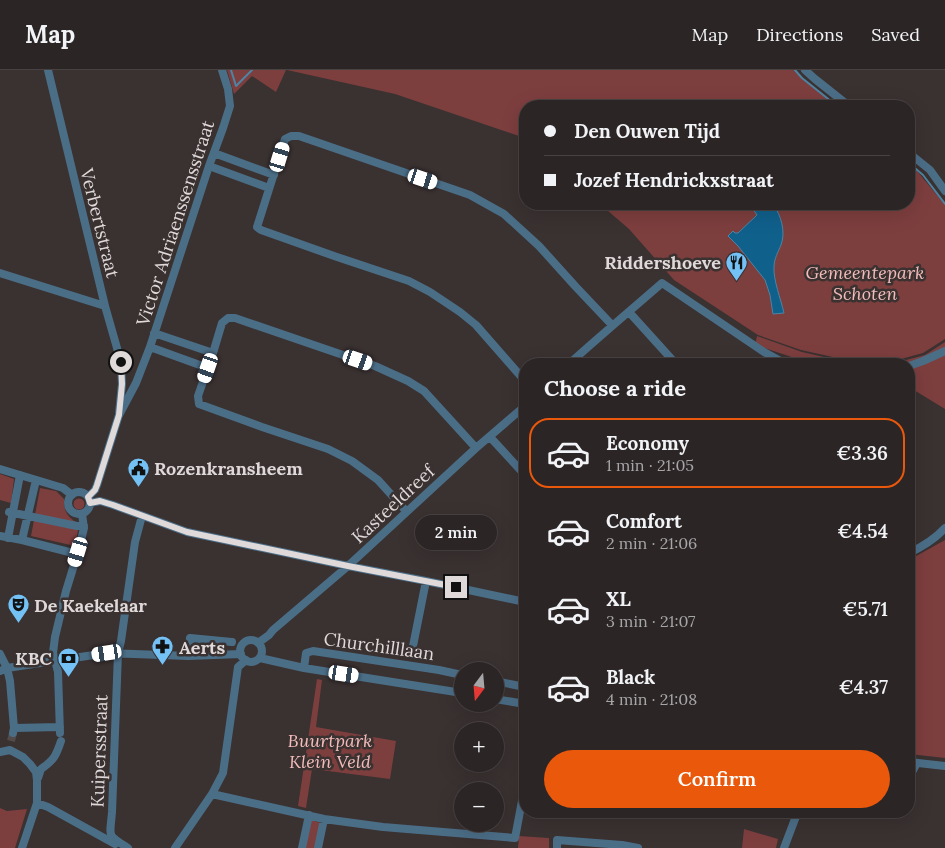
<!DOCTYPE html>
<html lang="en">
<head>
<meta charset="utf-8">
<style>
	:root { --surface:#2c2525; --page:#342d2d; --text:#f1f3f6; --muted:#a6a5a7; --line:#484242; --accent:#ea580c }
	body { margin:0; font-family:Lora,serif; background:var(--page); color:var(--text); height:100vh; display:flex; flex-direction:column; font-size:19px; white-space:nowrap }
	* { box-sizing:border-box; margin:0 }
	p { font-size:16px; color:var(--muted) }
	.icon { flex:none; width:28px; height:28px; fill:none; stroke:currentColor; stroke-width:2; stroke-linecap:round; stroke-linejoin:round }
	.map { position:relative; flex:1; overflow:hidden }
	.drawer { position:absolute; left:519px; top:288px; width:396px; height:460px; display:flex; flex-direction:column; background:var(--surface); border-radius:20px; box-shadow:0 5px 20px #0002,0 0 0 1px var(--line) }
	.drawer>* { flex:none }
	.banner { position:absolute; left:519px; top:30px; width:396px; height:110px; border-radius:20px; box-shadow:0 5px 20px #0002,0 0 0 1px var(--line); display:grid; align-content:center; height:110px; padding:0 25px; background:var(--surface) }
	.needle { width:32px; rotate:196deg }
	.buttons { position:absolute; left:454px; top:592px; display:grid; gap:10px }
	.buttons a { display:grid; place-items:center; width:50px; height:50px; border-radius:50%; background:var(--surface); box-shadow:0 5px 20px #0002,0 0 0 1px var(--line); font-size:25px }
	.end { position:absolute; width:22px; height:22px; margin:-11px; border:6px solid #dfd9d9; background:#111; box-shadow:0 0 0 2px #111 }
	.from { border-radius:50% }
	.bubble { position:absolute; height:35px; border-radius:18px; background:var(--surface); box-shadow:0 5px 20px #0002,0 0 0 1px var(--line); font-size:16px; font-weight:600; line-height:35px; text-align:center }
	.car { position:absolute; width:15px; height:30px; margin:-15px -8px; border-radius:6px; box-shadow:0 0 4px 1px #0007; background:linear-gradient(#fff 24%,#345 0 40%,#fff 0 76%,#345 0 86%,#fff 0) }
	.banner b { display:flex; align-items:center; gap:18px; height:48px; font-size:19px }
	.banner b+b { border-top:1px solid var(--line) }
	.banner i { width:12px; height:12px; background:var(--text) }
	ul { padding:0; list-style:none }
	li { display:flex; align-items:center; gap:15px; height:70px; margin:0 10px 8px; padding:0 15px; border:2px solid transparent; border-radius:20px }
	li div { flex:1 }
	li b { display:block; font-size:19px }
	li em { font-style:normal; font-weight:600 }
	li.current { border-color:var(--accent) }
	li>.icon { width:45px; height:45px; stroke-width:1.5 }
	h2 { padding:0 25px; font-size:22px; line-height:60px }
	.button { display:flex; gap:10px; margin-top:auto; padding:10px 25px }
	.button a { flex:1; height:58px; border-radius:30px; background:var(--accent); color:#fff; font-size:20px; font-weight:600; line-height:58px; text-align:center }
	header { display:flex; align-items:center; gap:30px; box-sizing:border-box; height:70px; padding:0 25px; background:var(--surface); border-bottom:1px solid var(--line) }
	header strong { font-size:24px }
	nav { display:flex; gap:28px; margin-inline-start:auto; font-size:18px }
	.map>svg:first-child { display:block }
	.green { fill:#7d3e3e }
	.water { fill:#10608c; stroke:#4e84a3 }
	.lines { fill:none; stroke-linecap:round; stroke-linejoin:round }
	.stream { stroke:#4e84a3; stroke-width:2 }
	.minor-tunnel { stroke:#534a4a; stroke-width:8; stroke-dasharray:8 4; stroke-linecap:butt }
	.minor { stroke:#4b6e87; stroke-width:8 }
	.route { stroke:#dfd9d9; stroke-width:6 }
	.labels { text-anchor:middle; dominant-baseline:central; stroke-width:5; stroke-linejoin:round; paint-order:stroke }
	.street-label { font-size:18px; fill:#dfd9d9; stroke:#3a3131 }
	.poi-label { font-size:18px; font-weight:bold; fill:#dfd9d9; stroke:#3a3131; text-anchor:start }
	.park-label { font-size:18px; font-style:italic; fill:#f2bcba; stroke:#3a3131 }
</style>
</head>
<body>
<header>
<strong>Map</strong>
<nav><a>Map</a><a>Directions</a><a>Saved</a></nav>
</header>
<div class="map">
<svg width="945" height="778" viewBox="0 0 945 778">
	<rect width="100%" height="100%" fill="#3a3131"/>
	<path class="green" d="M227,0H286L276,22L252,6L234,24Z
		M287,0H795L802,8L837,36H525V68L395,24Z
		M909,91L945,135V269L923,283L890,292L851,291L801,280L758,265L674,210L629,159L600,134H909Z
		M757,266L802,282L846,292L874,294H813L755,275Z
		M945,272V339L909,317V294H891L925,285Z
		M0,404L14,409L11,433L0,430Z
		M40,418L56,421L64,429C64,444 68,446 79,455L75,476L31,466Z
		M73.5 434a5.5 5.5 0 1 1 11 0a5.5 5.5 0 1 1-11 0Z
		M945,470V688L909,684V490Z
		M317,609L322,610L316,657L396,671L390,709L312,699L306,738L298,736Z
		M0,738L7,741L27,739L15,778H0Z
		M311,750L321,753L316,778H305Z
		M744,759L778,769L776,778H742Z
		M519,766L549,768V778H518Z"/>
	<path class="water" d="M745,134H773C781,145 786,162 781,175C778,182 774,189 774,197C773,209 781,230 784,243L773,244L770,225L765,210L738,176L728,166L733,161L735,163H738L757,145L753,139L751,140Z"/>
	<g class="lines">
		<path class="stream" d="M231,0L236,16L252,0
			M795,0L802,8L837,36
			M909,93L923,105L945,134"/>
		<path class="minor-tunnel" d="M11,671L13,663"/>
		<path class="minor" d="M48,0L105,236L121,292L122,314L119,343
			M805,0L815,9L849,36
			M214,83L274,105
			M909,83L930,100L945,121
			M209,96L269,118
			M0,203L105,236
			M629,242L676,294
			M154,263L213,283
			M150,277L208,298
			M569,294C600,266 631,240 662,213L764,282L786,294
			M909,296L923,291L945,281
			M525,311L476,255L460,242L430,222L409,211L337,187L261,160L257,157L285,69L291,66H299L470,125L504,144L539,176L576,217L612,255
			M490,367L525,405
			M0,399L63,418L72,425
			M68 433a11 11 0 1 1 22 0a11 11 0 1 1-22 0Z
			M88,427L95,420L97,415L119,345L136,313L150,277L209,96L223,58L230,36L228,19L222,0
			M90,433L100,431L113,435L187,462L348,496L426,511L525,532
			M406,441L378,410L352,391L328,379L262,357L199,334L198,326L213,283L222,253L228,248H235L375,296L408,311L424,321L476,378
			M9,442L77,456H84
			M0,466L22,470L69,482H78
			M8,468L20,405
			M22,470L36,410
			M909,483C922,477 935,469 945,458
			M240 581a11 11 0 1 1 22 0a11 11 0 1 1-22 0Z
			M258,573L269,565L273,560L348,496L476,378L525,336
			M413,576L426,511
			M0,584L7,598L10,611L14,658L13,663
			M188,586L190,568L232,572
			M260,588L304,598L462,623
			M304,598L306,583L313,581L439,600L462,605
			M0,601L7,598L107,583L188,586L241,584
			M495,611L525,617
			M495,629L525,634
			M14,658L60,657
			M60,663L58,602L53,583L55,567L66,521L78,482L84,458L82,444
			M0,682L10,680L23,687L30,694L36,702L37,710V733L22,778
			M909,692L945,696
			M909,701L912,702L917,693
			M38,708L41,699C54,690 56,686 61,671
			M212,724L324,749L346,752L383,757L515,768L525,715
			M37,733L48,737L115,774
			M128,778C106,764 110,768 112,742L118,583L121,571L135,472L142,446
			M175,778L212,724L223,703L238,597L246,590
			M302,778L309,745
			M318,778L324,749
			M557,778V770L622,775L638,778
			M784,778L798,741"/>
	</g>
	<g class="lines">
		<path class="route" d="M121,292L122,314L119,345L97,415L95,420L88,427L90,433L100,431L113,435L187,462L348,496L456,517"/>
	</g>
	<defs>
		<symbol id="restaurant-pin" viewBox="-11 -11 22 30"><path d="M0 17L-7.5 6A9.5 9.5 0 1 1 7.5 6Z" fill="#73c1f5" stroke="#3a3131"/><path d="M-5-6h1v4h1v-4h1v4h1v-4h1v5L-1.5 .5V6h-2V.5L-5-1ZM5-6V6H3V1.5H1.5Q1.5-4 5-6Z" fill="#111"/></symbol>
		<symbol id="civic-pin" viewBox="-11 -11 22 30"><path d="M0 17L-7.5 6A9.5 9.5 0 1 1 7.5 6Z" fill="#73c1f5" stroke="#3a3131"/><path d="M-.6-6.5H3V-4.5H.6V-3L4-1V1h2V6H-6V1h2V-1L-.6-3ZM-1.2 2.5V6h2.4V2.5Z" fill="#111"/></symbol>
		<symbol id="theatre-pin" viewBox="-11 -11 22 30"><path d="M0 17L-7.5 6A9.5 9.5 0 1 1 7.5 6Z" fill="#73c1f5" stroke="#3a3131"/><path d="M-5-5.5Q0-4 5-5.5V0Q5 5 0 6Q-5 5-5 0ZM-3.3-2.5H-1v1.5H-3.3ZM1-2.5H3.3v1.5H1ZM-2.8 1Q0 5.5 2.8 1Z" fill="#111"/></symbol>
		<symbol id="pharmacy-pin" viewBox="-11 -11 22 30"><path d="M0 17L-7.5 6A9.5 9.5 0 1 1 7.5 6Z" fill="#73c1f5" stroke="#3a3131"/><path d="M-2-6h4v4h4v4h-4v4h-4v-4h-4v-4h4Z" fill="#111"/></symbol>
		<symbol id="bank-pin" viewBox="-11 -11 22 30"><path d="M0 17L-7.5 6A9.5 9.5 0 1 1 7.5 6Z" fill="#73c1f5" stroke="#3a3131"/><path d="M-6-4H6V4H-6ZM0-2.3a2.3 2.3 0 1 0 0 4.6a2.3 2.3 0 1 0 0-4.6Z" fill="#111"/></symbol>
	</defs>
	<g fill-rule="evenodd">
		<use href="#restaurant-pin" x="724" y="180" width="25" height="34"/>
		<use href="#civic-pin" x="126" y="386" width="25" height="34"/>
		<use href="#theatre-pin" x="6" y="522" width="25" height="34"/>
		<use href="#pharmacy-pin" x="150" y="564" width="25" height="34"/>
		<use href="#bank-pin" x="56" y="576" width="25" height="34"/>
	</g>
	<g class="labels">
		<g class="street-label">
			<text transform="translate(100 153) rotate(76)">Verbertstraat</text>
			<text transform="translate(175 153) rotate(-72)">Victor Adriaenssensstraat</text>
			<text transform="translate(393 434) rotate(-43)">Kasteeldreef</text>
			<text transform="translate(379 576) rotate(8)">Churchilllaan</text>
			<text transform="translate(99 681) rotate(-88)">Kuipersstraat</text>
		</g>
		<g class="poi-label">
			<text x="721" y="192" text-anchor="end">Riddershoeve</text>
			<text x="154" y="398">Rozenkransheem</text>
			<text x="34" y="535">De Kaekelaar</text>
			<text x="179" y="577">Aerts</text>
			<text x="52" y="588" text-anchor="end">KBC</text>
		</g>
		<g class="park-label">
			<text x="865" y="202">Gemeentepark<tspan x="865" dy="21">Schoten</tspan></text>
			<text x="330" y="670">Buurtpark<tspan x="330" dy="21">Klein Veld</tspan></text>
		</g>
	</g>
</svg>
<div class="buttons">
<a><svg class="needle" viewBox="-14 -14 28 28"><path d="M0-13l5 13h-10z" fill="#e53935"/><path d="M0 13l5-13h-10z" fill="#a6a5a7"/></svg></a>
<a>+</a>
<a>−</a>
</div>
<i class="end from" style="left:121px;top:292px"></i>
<i class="end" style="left:456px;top:517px"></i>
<div class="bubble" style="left:415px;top:445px;width:82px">2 min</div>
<i class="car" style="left:280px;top:87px;rotate:17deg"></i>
<i class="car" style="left:423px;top:109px;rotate:108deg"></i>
<i class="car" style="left:358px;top:290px;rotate:109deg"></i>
<i class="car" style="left:208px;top:298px;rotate:199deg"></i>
<i class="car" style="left:78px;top:482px;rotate:197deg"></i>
<i class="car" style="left:107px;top:583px;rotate:261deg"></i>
<i class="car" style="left:344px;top:604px;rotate:99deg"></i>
<div class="banner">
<b><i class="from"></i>Den Ouwen Tijd</b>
<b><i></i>Jozef Hendrickxstraat</b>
</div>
<section class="drawer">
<h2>Choose a ride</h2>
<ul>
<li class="current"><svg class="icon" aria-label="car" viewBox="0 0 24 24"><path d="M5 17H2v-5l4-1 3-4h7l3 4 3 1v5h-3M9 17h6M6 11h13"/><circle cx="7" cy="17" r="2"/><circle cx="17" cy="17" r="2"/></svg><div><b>Economy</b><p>1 min · 21:05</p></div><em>€3.36</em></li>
<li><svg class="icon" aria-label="car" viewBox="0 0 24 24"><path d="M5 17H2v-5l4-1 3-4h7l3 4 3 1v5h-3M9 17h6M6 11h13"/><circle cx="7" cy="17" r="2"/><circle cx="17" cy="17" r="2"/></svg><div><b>Comfort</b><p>2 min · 21:06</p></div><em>€4.54</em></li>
<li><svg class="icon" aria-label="car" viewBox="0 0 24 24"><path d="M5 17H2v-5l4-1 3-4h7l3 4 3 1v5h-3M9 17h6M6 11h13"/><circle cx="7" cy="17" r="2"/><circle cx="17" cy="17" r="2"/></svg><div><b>XL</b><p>3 min · 21:07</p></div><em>€5.71</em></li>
<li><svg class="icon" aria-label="car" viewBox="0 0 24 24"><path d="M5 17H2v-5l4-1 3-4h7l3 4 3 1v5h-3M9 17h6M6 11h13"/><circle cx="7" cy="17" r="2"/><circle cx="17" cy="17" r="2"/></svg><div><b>Black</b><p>4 min · 21:08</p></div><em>€4.37</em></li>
</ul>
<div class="button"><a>Confirm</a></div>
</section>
</div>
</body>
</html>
